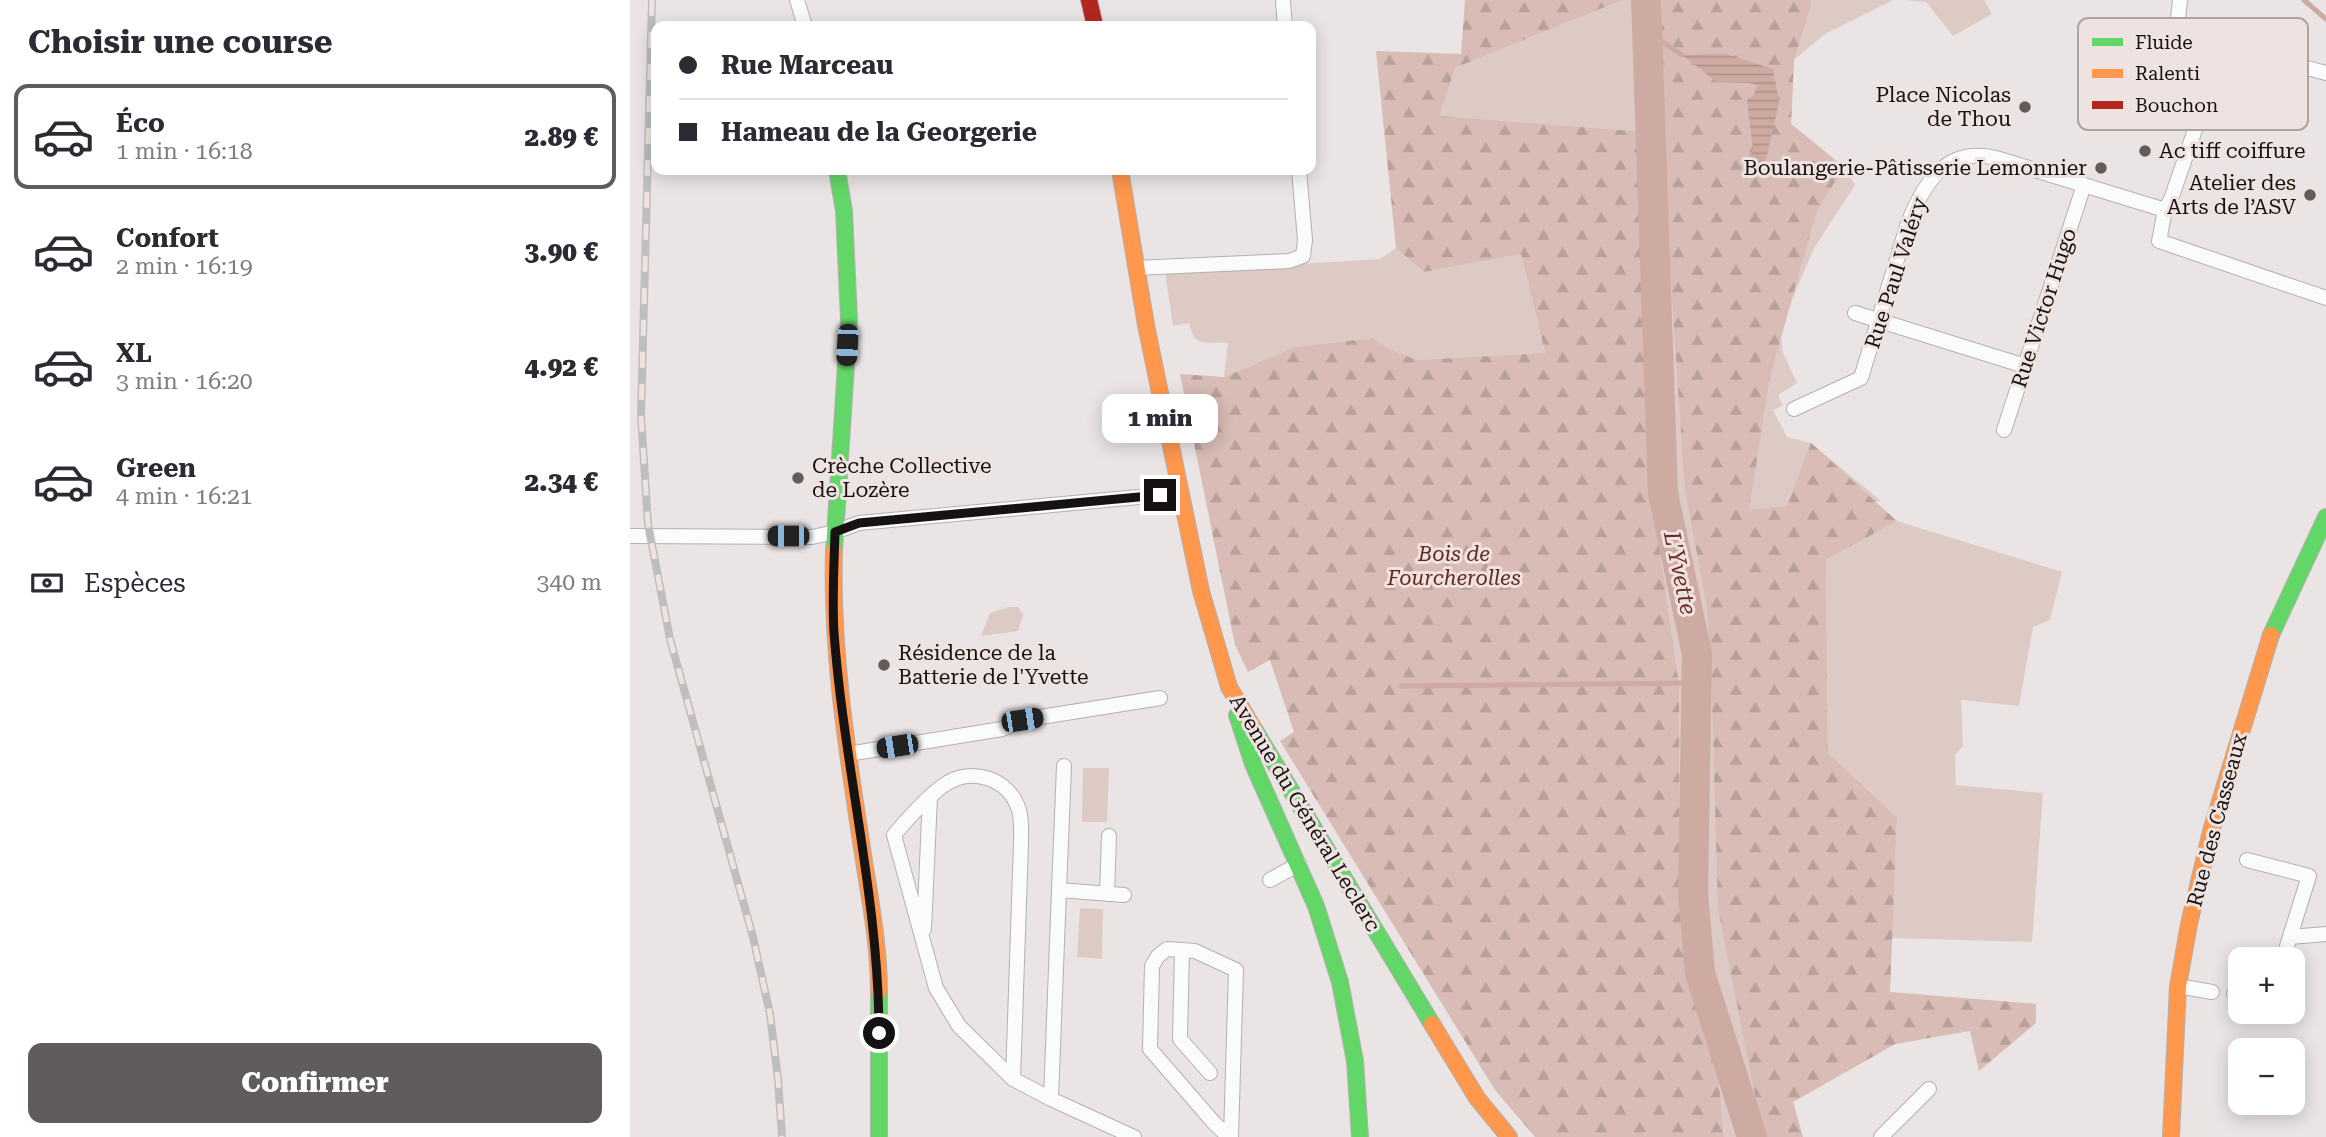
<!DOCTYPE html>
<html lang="fr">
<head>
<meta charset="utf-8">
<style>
	:root { --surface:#fff; --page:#f7f7f7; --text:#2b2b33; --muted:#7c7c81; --line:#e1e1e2; --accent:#605c5b }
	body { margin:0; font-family:"Roboto Serif",serif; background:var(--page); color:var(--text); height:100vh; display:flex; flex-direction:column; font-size:26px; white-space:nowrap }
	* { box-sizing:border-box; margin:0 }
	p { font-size:23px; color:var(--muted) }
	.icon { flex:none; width:38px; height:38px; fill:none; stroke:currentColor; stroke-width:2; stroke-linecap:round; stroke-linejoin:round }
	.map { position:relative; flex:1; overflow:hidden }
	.panel { display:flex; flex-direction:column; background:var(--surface); width:630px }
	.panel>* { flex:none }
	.hud { position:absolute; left:21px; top:21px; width:665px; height:154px; border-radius:14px; box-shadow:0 4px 18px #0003; display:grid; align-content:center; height:154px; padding:0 28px; background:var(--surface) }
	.buttons { position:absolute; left:1598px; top:947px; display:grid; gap:14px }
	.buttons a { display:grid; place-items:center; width:77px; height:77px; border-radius:14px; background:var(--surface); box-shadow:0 4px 18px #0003; font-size:35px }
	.end { position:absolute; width:32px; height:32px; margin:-16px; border:9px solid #161211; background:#fff; box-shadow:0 0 0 4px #fff }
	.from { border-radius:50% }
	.bubble { position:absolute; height:49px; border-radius:14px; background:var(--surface); box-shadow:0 4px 18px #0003; font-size:23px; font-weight:800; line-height:49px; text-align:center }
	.car { position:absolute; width:21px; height:42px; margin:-21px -10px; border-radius:9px; box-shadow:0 0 5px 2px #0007; background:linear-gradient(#222 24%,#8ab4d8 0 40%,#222 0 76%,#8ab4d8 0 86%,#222 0) }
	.hud b { display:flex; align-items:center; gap:24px; height:66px; font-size:26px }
	.hud b+b { border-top:2px solid var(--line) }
	.hud i { width:18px; height:18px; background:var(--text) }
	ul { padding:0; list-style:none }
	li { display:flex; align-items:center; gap:21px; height:105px; margin:0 14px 10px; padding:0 14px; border:4px solid transparent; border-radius:14px }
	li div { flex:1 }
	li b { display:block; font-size:26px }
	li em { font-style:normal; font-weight:800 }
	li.on { border-color:var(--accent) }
	li>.icon { width:63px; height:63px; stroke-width:1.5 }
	h2 { padding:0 28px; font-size:32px; line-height:84px }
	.pay { display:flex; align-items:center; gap:18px; height:77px; padding:0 28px; font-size:26px }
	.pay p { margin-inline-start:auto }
	.button { display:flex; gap:14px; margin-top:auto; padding:14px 28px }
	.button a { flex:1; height:80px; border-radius:14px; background:var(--accent); color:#fff; font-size:28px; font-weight:800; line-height:80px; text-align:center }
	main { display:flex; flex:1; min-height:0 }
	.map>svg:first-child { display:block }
	.green { fill:#decac5 }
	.forest { fill:url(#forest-firs) }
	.water { fill:url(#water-rules) }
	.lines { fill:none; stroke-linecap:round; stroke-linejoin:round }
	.stream { stroke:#cdaaa2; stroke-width:5 }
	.river { stroke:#cdaaa2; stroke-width:30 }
	.street-casing { stroke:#b4b0af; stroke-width:16 }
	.fast-casing { stroke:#b4b0af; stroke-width:18 }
	.slow-casing { stroke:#b4b0af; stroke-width:18 }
	.jam-casing { stroke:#b4b0af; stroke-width:18 }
	.street { stroke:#fcfbfb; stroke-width:14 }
	.fast { stroke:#63d668; stroke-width:16 }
	.slow { stroke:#ff974d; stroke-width:16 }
	.jam { stroke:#b3261e; stroke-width:16 }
	.rail-casing { stroke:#bfbdbd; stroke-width:8 }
	.rail { stroke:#eee3e0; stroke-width:5; stroke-dasharray:16; stroke-linecap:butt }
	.route { stroke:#161211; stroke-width:9 }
	.poi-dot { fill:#605c5b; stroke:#eee3e0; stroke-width:2.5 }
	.labels { text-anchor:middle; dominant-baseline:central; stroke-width:6; stroke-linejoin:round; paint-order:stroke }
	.poi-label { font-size:21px; fill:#161211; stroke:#eee3e0; text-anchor:end }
	.street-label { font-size:21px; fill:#161211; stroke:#eee3e0 }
	.park-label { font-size:21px; font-style:italic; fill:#64291a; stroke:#eee3e0 }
	.water-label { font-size:23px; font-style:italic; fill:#6a2e1f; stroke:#eee3e0 }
	.key { fill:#eee3e0; stroke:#ada4a2; stroke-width:2 }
	.key-label { font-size:19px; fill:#161211 }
</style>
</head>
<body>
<main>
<section class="panel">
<h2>Choisir une course</h2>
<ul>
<li class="on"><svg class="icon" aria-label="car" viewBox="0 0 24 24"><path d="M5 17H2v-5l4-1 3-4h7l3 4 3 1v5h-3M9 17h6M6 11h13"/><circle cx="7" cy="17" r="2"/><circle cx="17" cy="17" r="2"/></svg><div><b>Éco</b><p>1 min · 16:18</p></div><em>2.89 €</em></li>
<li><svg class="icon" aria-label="car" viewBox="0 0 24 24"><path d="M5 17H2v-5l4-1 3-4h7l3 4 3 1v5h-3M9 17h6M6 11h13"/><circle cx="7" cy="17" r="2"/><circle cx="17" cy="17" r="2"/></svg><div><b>Confort</b><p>2 min · 16:19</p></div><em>3.90 €</em></li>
<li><svg class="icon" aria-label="car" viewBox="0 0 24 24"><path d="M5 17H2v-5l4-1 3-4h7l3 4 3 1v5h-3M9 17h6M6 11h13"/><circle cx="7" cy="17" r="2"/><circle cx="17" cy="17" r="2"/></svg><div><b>XL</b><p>3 min · 16:20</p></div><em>4.92 €</em></li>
<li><svg class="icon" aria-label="car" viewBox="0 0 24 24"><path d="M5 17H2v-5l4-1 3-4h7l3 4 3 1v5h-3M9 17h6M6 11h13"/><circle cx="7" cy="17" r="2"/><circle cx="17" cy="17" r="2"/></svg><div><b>Green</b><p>4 min · 16:21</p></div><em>2.34 €</em></li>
</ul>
<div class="pay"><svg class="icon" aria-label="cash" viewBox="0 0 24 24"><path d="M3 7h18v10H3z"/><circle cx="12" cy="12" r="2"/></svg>Espèces<p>340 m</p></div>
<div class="button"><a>Confirmer</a></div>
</section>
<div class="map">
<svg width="1696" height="1137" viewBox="0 0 1696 1137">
	<defs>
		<pattern id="forest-firs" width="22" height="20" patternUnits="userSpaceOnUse" patternTransform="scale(1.75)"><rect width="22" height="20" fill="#d8bcb5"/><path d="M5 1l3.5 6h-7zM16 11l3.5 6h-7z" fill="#b9a19b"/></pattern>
		<pattern id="water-rules" width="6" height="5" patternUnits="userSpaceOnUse" patternTransform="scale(1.75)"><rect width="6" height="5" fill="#cdaaa2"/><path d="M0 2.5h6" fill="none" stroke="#af918a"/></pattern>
	</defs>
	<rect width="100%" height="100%" fill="#eae5e4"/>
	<path class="green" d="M992,0H1263L1195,34L1164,60L1161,124L1214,167L1225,185L1184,248L1150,329L1153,353L1167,383L1148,395L1153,406L1143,410L1157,437L1181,443L1251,501L1120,511L1138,981L1262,992L1265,1044L1163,1102L1173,1137H1094L1088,1071L1059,979L1050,845L1049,685L1029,543L1020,345L1016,132L810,117L825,68Z
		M1277,0H1354L1362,14L1323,36L1296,2Z
		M766,248L794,272L891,254L915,354L787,360L759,349L743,338L665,347L594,377L598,343C576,342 564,348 559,323L543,326L535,272L750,259Z
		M1267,521L1432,572L1420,620L1403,627L1389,706L1331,700L1333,746L1325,755L1326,785L1413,793L1402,942L1262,938L1267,817L1198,753L1196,560Z
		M378,607H388L393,615L388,631L351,636L360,613Z
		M453,768H479L477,822H452Z
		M450,908L473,909L472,959L447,957Z"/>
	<path class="forest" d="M835,0H992L825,68L810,116L1016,132L1020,345L1029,543L1049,685L1050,845L1059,979L1088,1071L1094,1137H905L865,1090L650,741L664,732L640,660L618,672L605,645L550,374L594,377L665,347L743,338L759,349L787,360L915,353L891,254L794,272L766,248L746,51L831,54Z
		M1032,0H1181V5L1164,60L1161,124L1214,167L1186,213L1140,377L1119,510L1157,506L1181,443L1267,521L1196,560L1198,753L1267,817L1260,992L1406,1004V1023L1349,1071L1340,1031L1265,1044L1163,1102L1173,1137H1123L1125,1095L1088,908L1082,703L1077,607L1055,490L1043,314L1030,103Z"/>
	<path class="water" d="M1096,54L1143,69L1149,102L1134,168L1116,162L1123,150L1117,100L1124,95L1127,85L1119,83L1087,82L1052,55Z"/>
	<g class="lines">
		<path class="stream" d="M1674,0L1696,19
			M1017,32L1052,55
			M771,686L1067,683"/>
		<path class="river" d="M1016,0L1033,493L1067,654L1063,893L1070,973L1122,1137"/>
		<defs>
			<path id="street" d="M167,0L175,26
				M1550,0L1548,19L1557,33L1594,46L1696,73
				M653,2L655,26
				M1594,46L1541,199L1535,210L1529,241L1696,298
				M506,268L659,261L673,256L675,240L669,170
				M1225,313L1395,366
				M1164,409L1231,378L1278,223C1294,183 1316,146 1366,158L1535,210
				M1374,430L1454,185
				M0,536L182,537L205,532L229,523L530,495
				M218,754L372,729L392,720L530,698
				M1617,860L1679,876L1653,959
				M640,880L669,864
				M429,890L434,766
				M477,894L479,836
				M494,895L429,890L421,1099L504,1137
				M294,929L300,797
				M1660,937L1696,934
				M552,950L565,951L606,970L601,1137
				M1548,986L1582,992
				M1604,994H1610
				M580,1073L550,1039L552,950L537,949L528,956L522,966L520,1049L585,1124L599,1137
				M383,1079L391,843C391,832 392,820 389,810C379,778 341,766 314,785C295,799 279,817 264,835L306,988L329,1026L383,1079L421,1099
				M1251,1137L1299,1089"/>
			<path id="fast" d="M204,551L219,319L214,211L207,170
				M1641,635L1696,517
				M607,715L623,764L686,906L710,982L725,1061L730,1137
				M624,729L802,1024
				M249,991V1137"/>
			<path id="slow" d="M490,170L516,325L571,591L599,687L624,729
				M204,551C201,651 217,750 232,848C239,895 249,943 249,991
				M802,1024L847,1098L879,1137
				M1541,1137L1548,986L1559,924L1581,831L1641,635"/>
			<path id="jam" d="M459,0L465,26"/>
		</defs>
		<use href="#street" class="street-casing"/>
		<use href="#fast" class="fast-casing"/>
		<use href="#slow" class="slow-casing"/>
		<use href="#jam" class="jam-casing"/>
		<use href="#street" class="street"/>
		<use href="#fast" class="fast"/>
		<use href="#slow" class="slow"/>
		<use href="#jam" class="jam"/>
		<defs>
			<path id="rail" d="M22,0L11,416L18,524L40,639L123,937L140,1014L148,1079L152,1137"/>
		</defs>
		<use href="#rail" class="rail-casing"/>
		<use href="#rail" class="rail"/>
	</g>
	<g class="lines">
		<path class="route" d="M249,1033C249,899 214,767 204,633C202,599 204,566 205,532L229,523L530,495"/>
	</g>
	<g class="poi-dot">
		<circle cx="1395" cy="107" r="7"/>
		<circle cx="1515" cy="151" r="7"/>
		<circle cx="1471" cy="168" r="7"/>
		<circle cx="1680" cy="195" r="7"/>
		<circle cx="168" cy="478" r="7"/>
		<circle cx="254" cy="665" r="7"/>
	</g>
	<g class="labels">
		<g class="poi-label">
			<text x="1381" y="95">Place Nicolas<tspan x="1381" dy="24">de Thou</tspan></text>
			<text x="1529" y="151" text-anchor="start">Ac tiff coiffure</text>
			<text x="1457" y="168">Boulangerie-Pâtisserie Lemonnier</text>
			<text x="1666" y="183">Atelier des<tspan x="1666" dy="24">Arts de l’ASV</tspan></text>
			<text x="182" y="466" text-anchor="start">Crèche Collective<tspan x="182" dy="24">de Lozère</tspan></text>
			<text x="268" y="653" text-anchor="start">Résidence de la<tspan x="268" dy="24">Batterie de l'Yvette</tspan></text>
		</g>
		<g class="street-label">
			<text transform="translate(1266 273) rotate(-72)">Rue Paul Valéry</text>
			<text transform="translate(1414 308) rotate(-72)">Rue Victor Hugo</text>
			<text transform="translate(675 813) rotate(59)">Avenue du Général Leclerc</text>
			<text transform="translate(1587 820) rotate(-75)">Rue des Casseaux</text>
		</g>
		<g class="park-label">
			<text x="824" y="554">Bois de<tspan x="824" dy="24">Fourcherolles</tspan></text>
		</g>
		<g class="water-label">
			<text transform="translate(1050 573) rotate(78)">L'Yvette</text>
		</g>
	</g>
	<rect x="1448" y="18" width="230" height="112" rx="10" class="key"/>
	<rect x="1462" y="38" width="31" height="8" fill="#63d668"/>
	<rect x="1462" y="69" width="31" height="9" fill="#ff974d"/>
	<rect x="1462" y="101" width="31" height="8" fill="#b3261e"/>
	<g class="key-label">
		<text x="1505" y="49">Fluide</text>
		<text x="1505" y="80">Ralenti</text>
		<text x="1505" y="112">Bouchon</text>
	</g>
</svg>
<div class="buttons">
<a>+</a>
<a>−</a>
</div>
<i class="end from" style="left:249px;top:1033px"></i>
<i class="end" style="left:530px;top:495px"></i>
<div class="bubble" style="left:472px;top:394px;width:116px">1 min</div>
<i class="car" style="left:217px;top:345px;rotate:183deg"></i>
<i class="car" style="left:158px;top:536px;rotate:270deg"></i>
<i class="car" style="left:392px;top:720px;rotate:81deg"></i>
<i class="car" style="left:267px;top:746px;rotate:261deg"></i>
<div class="hud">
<b><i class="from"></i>Rue Marceau</b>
<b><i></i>Hameau de la Georgerie</b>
</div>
</div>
</main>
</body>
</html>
